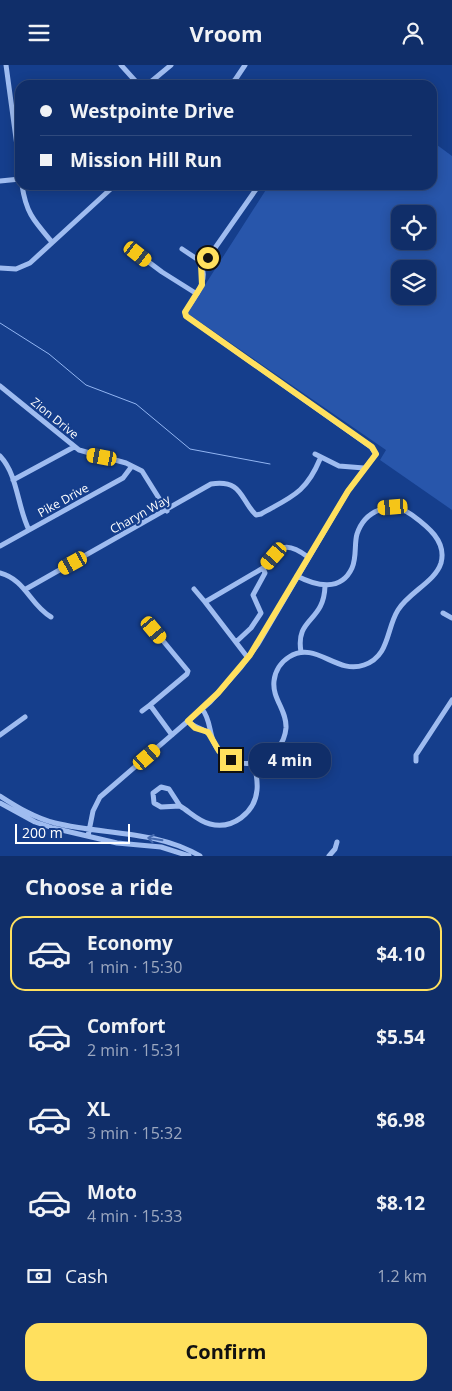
<!DOCTYPE html>
<html lang="en">
<head>
<meta charset="utf-8">
<style>
	:root { --surface:#102e69; --page:#1e3a71; --text:#f1f3f6; --muted:#9ca8c0; --line:#304a7d; --accent:#ffe05e }
	body { margin:0; font-family:"Open Sans",sans-serif; background:var(--page); color:var(--text); height:100vh; display:flex; flex-direction:column; font-size:19px; white-space:nowrap }
	* { box-sizing:border-box; margin:0 }
	p { font-size:16px; color:var(--muted) }
	.icon { flex:none; width:28px; height:28px; fill:none; stroke:currentColor; stroke-width:2; stroke-linecap:round; stroke-linejoin:round }
	.map { position:relative; height:791px; overflow:hidden }
	.drawer { display:flex; flex-direction:column; background:var(--surface); flex:1 }
	.drawer>* { flex:none }
	.banner { position:absolute; left:15px; top:15px; width:422px; height:110px; border-radius:15px; box-shadow:0 2px 12px #0003,0 0 0 1px var(--line); display:grid; align-content:center; height:110px; padding:0 25px; background:var(--surface) }
	.fabs { position:absolute; left:391px; top:140px; display:grid; gap:10px }
	.fabs a { display:grid; place-items:center; width:45px; height:45px; border-radius:10px; background:var(--surface); box-shadow:0 2px 12px #0003,0 0 0 1px var(--line); font-size:25px }
	.scale { position:absolute; left:15px; bottom:12px; width:115px; box-sizing:border-box; padding-left:5px; border:2px solid #fff; border-top:0; font-size:14px; line-height:18px; white-space:nowrap; color:#fff; -webkit-text-stroke:4px #153e8c; paint-order:stroke }
	.end { position:absolute; width:22px; height:22px; margin:-11px; border:6px solid #ffe05e; background:#111; box-shadow:0 0 0 2px #111 }
	.from { border-radius:50% }
	.bubble { position:absolute; height:35px; border-radius:15px; background:var(--surface); box-shadow:0 2px 12px #0003,0 0 0 1px var(--line); font-size:16px; font-weight:700; line-height:35px; text-align:center }
	.car { position:absolute; width:15px; height:30px; margin:-15px -8px; border-radius:6px; box-shadow:0 0 4px 1px #0007; background:linear-gradient(#f5c518 24%,#345 0 40%,#f5c518 0 76%,#345 0 86%,#f5c518 0) }
	.banner b { display:flex; align-items:center; gap:18px; height:48px; font-size:19px }
	.banner b+b { border-top:1px solid var(--line) }
	.banner i { width:12px; height:12px; background:var(--text) }
	ul { padding:0; list-style:none }
	li { display:flex; align-items:center; gap:15px; height:75px; margin:0 10px 8px; padding:0 15px; border:2px solid transparent; border-radius:15px }
	li div { flex:1 }
	li b { display:block; font-size:19px }
	li em { font-style:normal; font-weight:700 }
	li.selected { border-color:var(--accent) }
	li>.icon { width:45px; height:45px; stroke-width:1.5 }
	h2 { padding:0 25px; font-size:22px; line-height:60px }
	.pay { display:flex; align-items:center; gap:12px; height:55px; padding:0 25px; font-size:19px }
	.pay p { margin-inline-start:auto }
	.primary-button { display:flex; gap:10px; margin-top:auto; padding:10px 25px }
	.primary-button a { flex:1; height:58px; border-radius:15px; background:var(--accent); color:#111; font-size:20px; font-weight:700; line-height:58px; text-align:center }
	header { display:flex; justify-content:space-between; align-items:center; height:65px; padding:0 25px; background:var(--surface); font-size:22px; font-weight:700 }
	.map>svg:first-child { display:block }
	.green { fill:#2856ab; fill-rule:evenodd }
	.lines { fill:none; stroke-linecap:round; stroke-linejoin:round }
	.stream { stroke:#92b5f2; stroke-width:1 }
	.minor { stroke:#9fbcf0; stroke-width:5 }
	.oneway { stroke:#456aaf }
	.route { stroke:#ffe05e; stroke-width:6 }
	.labels { text-anchor:middle; dominant-baseline:central; stroke-width:4.5; stroke-linejoin:round; paint-order:stroke }
	.street-label { font-size:12px; fill:#fff; stroke:#153e8c }
</style>
</head>
<body>
<header><svg class="icon" aria-label="menu" viewBox="0 0 24 24"><path d="M4 6h16M4 12h16M4 18h16"/></svg>Vroom<svg class="icon" aria-label="person" viewBox="0 0 24 24"><circle cx="12" cy="8" r="4"/><path d="M4 21q1-7 8-7t8 7"/></svg></header>
<div class="map">
<svg width="452" height="791" viewBox="0 0 452 791">
	<rect width="100%" height="100%" fill="#153e8c"/>
	<path class="green" d="M433,77L452,91V445L380,395L386,385L187,248L269,120H432ZM400,149H428V176H400ZM400,204H428V231H400Z"/>
	<g class="lines">
		<path class="stream" d="M0,258L49,289L86,320L136,339L190,384L270,399"/>
		<path class="minor" d="M6,0L20,103
			M121,0L139,20
			M58,20V19
			M147,20L171,0
			M228,20L235,15L245,0
			M0,116L20,114
			M22,120C26,148 34,156 52,177
			M138,189L162,207L197,229
			M201,199L208,193L259,120
			M0,203L16,204L30,198L115,120
			M0,321L79,385L126,398L142,406L167,446
			M315,389L339,401L364,403
			M0,391C18,410 17,441 29,465
			M13,415L74,382
			M0,481L123,413L132,401
			M264,503C279,481 285,475 308,492
			M0,508C26,515 30,540 51,552
			M26,524L211,419C243,414 240,435 256,450L261,449C291,432 306,428 320,394
			M194,524L205,537
			M443,548L452,553
			M236,577L251,563L261,548L253,530L265,508L263,503L205,537L248,593
			M301,587C295,552 324,558 325,521
			M150,640L187,609L188,606L154,565
			M202,644C213,657 207,674 221,688C244,710 283,695 286,663C287,645 272,634 274,616C275,606 281,597 289,592C316,575 336,610 364,600C390,591 386,564 398,545C409,527 435,517 441,498C447,476 427,461 412,450C391,435 365,445 357,469C354,479 357,492 352,503C341,527 316,521 297,511
			M142,646L150,640L172,670
			M188,656C195,664 202,662 209,669
			M0,670L25,652
			M416,696V690L452,635
			M161,722L169,724L180,741L161,742L154,738L153,728Z
			M0,731C17,742 35,753 55,758C104,770 156,765 200,791
			M0,738L35,757L53,763L117,778L161,782L189,791
			M180,741C190,747 198,756 210,759C232,765 255,748 257,725C258,716 256,707 254,698
			M88,771L93,746L100,732L210,637L241,602L258,579L348,426L376,389L371,382L186,251L185,247C195,231 210,216 200,196L182,184
			M329,791L335,784L337,777"/>
	</g>
	<defs><path id="oneway-shaft" d="M-6 0H5M1.5-3L5.5 0L1.5 3" fill="none" stroke-width="1.6" stroke-linecap="round" stroke-linejoin="round" transform="scale(1.25)"/></defs>
	<use class="oneway" href="#oneway-shaft" transform="translate(155 774) rotate(-171)"/>
	<g class="lines">
		<path class="route" d="M208,193L201,199L202,220L185,247L186,251L372,382L376,389L348,426L250,590L218,628L188,656L195,663L208,667L219,686L231,695"/>
	</g>
	<g class="labels">
		<g class="street-label">
			<text transform="translate(55 353) rotate(39)">Zion Drive</text>
			<text transform="translate(63 435) rotate(-29)">Pike Drive</text>
			<text transform="translate(140 449) rotate(-29)">Charyn Way</text>
		</g>
	</g>
</svg>
<div class="fabs">
<a><svg class="icon" aria-label="locate" viewBox="0 0 24 24"><circle cx="12" cy="12" r="6"/><path d="M12 2v4M12 18v4M2 12h4M18 12h4"/></svg></a>
<a><svg class="icon" aria-label="layers" viewBox="0 0 24 24"><path d="M12 4l9 5-9 5-9-5zM3 14l9 5 9-5"/></svg></a>
</div>
<div class="scale">200 m</div>
<i class="end from" style="left:208px;top:193px"></i>
<i class="end" style="left:231px;top:695px"></i>
<div class="bubble" style="left:249px;top:678px;width:82px">4 min</div>
<i class="car" style="left:138px;top:189px;rotate:128deg"></i>
<i class="car" style="left:102px;top:392px;rotate:280deg"></i>
<i class="car" style="left:393px;top:442px;rotate:265deg"></i>
<i class="car" style="left:274px;top:491px;rotate:221deg"></i>
<i class="car" style="left:73px;top:498px;rotate:241deg"></i>
<i class="car" style="left:154px;top:565px;rotate:140deg"></i>
<i class="car" style="left:147px;top:692px;rotate:49deg"></i>
<div class="banner">
<b><i class="from"></i>Westpointe Drive</b>
<b><i></i>Mission Hill Run</b>
</div>
</div>
<section class="drawer">
<h2>Choose a ride</h2>
<ul>
<li class="selected"><svg class="icon" aria-label="car" viewBox="0 0 24 24"><path d="M5 17H2v-5l4-1 3-4h7l3 4 3 1v5h-3M9 17h6M6 11h13"/><circle cx="7" cy="17" r="2"/><circle cx="17" cy="17" r="2"/></svg><div><b>Economy</b><p>1 min · 15:30</p></div><em>$4.10</em></li>
<li><svg class="icon" aria-label="car" viewBox="0 0 24 24"><path d="M5 17H2v-5l4-1 3-4h7l3 4 3 1v5h-3M9 17h6M6 11h13"/><circle cx="7" cy="17" r="2"/><circle cx="17" cy="17" r="2"/></svg><div><b>Comfort</b><p>2 min · 15:31</p></div><em>$5.54</em></li>
<li><svg class="icon" aria-label="car" viewBox="0 0 24 24"><path d="M5 17H2v-5l4-1 3-4h7l3 4 3 1v5h-3M9 17h6M6 11h13"/><circle cx="7" cy="17" r="2"/><circle cx="17" cy="17" r="2"/></svg><div><b>XL</b><p>3 min · 15:32</p></div><em>$6.98</em></li>
<li><svg class="icon" aria-label="car" viewBox="0 0 24 24"><path d="M5 17H2v-5l4-1 3-4h7l3 4 3 1v5h-3M9 17h6M6 11h13"/><circle cx="7" cy="17" r="2"/><circle cx="17" cy="17" r="2"/></svg><div><b>Moto</b><p>4 min · 15:33</p></div><em>$8.12</em></li>
</ul>
<div class="pay"><svg class="icon" aria-label="cash" viewBox="0 0 24 24"><path d="M3 7h18v10H3z"/><circle cx="12" cy="12" r="2"/></svg>Cash<p>1.2 km</p></div>
<div class="primary-button"><a>Confirm</a></div>
</section>
</body>
</html>
